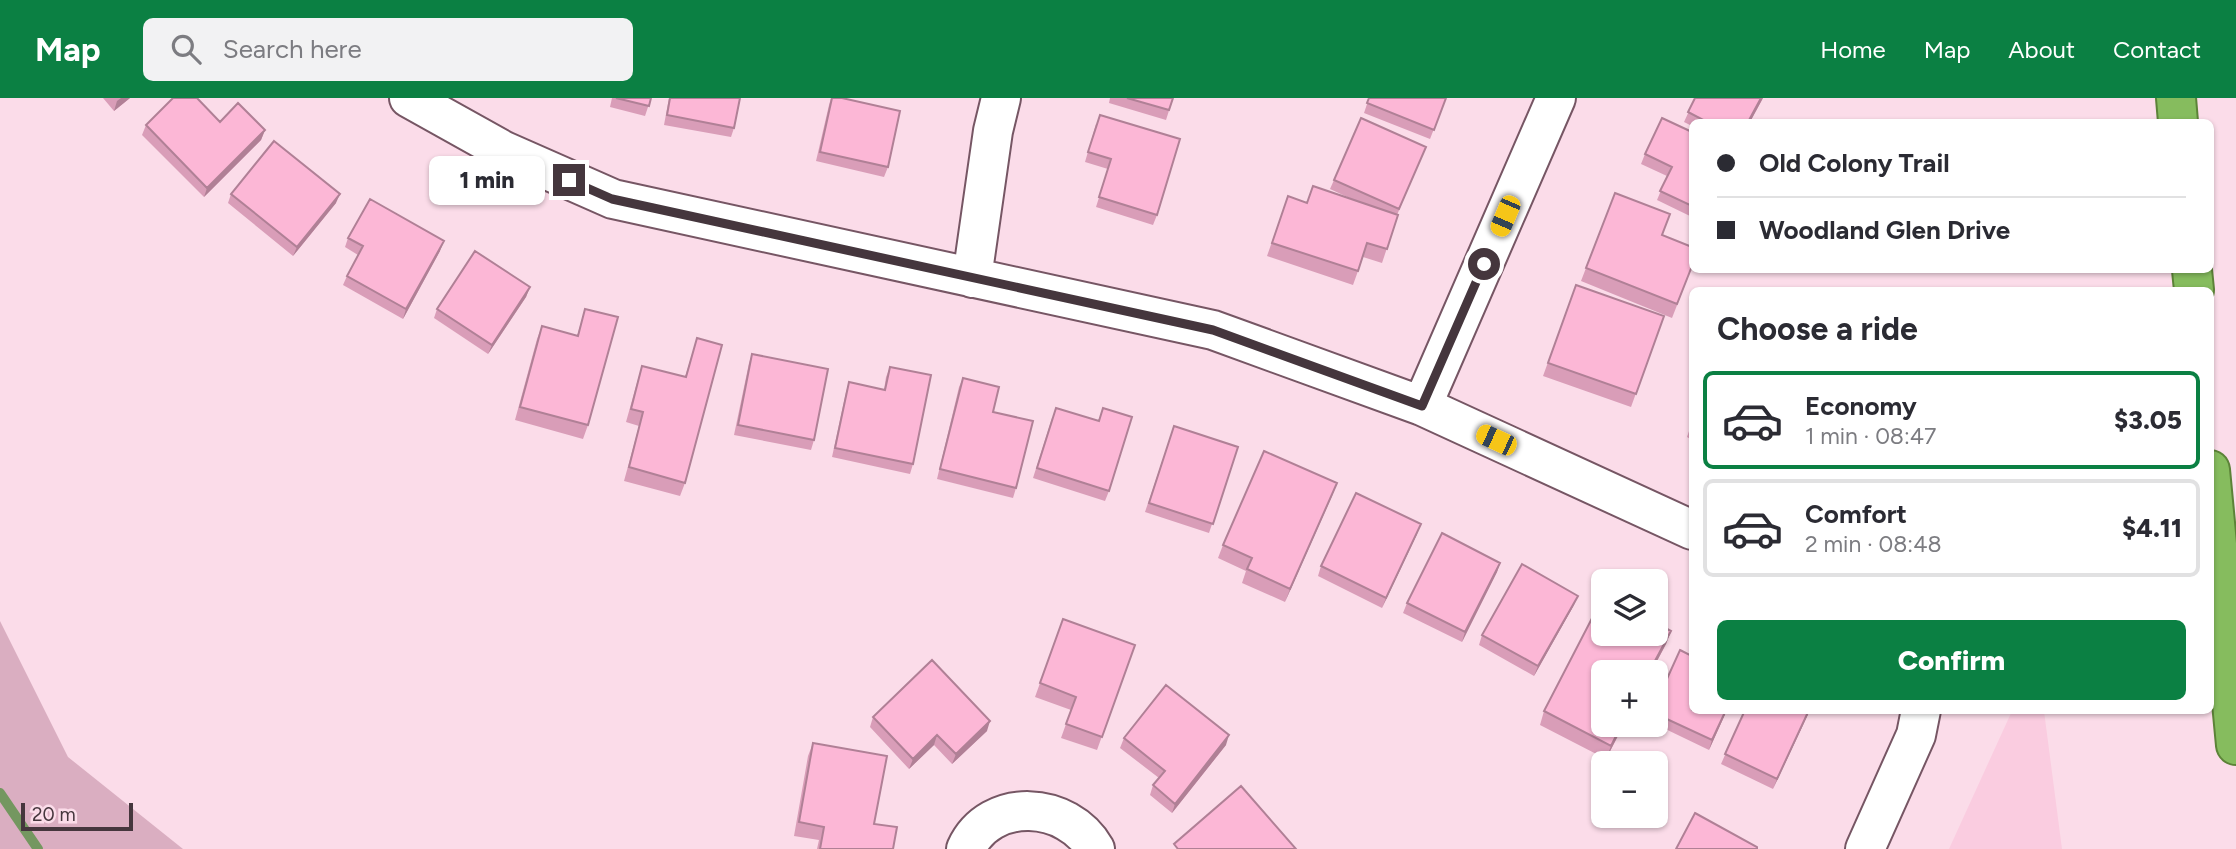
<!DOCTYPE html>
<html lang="en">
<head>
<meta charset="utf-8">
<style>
	:root { --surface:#fff; --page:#f2f2f3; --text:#2b2b33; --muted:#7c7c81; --line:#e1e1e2; --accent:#0b8043 }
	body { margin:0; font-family:Figtree,sans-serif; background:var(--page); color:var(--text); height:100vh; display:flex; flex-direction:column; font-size:26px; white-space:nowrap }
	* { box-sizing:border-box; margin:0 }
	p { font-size:23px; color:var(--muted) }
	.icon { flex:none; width:38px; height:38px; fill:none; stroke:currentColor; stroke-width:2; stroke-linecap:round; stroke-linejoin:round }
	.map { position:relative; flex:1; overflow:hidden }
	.sheet { position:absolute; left:1689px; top:189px; width:525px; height:427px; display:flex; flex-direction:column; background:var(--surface); border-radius:10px; box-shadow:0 2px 5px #0004 }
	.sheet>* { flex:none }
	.hud { position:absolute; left:1689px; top:21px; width:525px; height:154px; border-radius:10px; box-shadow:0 2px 5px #0004; display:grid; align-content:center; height:154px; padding:0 28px; background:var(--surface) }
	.controls { position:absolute; left:1591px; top:471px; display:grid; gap:14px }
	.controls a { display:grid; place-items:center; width:77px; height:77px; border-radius:10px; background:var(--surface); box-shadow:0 2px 5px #0004; font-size:35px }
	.scale { position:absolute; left:21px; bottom:18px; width:112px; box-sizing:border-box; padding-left:7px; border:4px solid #45363d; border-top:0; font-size:19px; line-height:24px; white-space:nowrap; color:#45363d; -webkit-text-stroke:5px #fbdce9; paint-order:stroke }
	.end { position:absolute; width:32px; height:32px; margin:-16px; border:9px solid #45363d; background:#fff; box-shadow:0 0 0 4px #fff }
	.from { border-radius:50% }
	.bubble { position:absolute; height:49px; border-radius:10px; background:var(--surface); box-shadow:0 2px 5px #0004; font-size:23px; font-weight:800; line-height:49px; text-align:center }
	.car { position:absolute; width:21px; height:42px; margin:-21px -10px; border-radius:9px; box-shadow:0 0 5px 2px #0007; background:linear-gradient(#f5c518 24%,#345 0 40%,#f5c518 0 76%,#345 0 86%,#f5c518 0) }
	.hud b { display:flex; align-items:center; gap:24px; height:66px; font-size:26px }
	.hud b+b { border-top:2px solid var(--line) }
	.hud i { width:18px; height:18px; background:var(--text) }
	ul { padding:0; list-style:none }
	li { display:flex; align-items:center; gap:21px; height:98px; margin:0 14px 10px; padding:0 14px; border:4px solid var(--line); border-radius:10px }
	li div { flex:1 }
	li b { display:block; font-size:26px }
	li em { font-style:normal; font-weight:800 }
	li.selected { border-color:var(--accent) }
	li>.icon { width:63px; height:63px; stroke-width:1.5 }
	h2 { padding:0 28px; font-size:32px; line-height:84px }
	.action { display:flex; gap:14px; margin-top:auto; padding:14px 28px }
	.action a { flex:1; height:80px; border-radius:10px; background:var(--accent); color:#fff; font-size:28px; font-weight:800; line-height:80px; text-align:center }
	header { display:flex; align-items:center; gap:42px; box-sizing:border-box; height:98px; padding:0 35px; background:var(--accent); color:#fff }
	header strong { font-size:33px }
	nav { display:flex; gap:38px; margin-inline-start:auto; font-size:24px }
	.search { width:490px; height:63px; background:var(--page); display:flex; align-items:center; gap:18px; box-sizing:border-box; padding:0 24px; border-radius:10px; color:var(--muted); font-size:26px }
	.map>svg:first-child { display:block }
	.built { fill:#facce0 }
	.green { fill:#daaec1 }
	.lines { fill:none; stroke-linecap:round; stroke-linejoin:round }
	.stream { stroke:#749760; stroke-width:10 }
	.minor-casing { stroke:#765664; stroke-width:42 }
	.trunk-casing { stroke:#5c8338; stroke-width:42 }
	.minor { stroke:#fff; stroke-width:38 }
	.trunk { stroke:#86bc5e; stroke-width:38 }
	.wall { fill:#d99db8 }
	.shaded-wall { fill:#b08096 }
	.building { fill:#fcb7d6; stroke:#b08096; stroke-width:2 }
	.route { stroke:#45363d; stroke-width:9 }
</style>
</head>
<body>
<header>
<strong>Map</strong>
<div class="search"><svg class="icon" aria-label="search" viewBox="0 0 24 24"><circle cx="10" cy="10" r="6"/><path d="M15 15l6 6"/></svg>Search here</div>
<nav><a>Home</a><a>Map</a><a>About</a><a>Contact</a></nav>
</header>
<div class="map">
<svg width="2236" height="751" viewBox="0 0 2236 751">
	<rect width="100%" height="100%" fill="#fbdce9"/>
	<path class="built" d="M2012,613H2044L2062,751H1949Z"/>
	<path class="green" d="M0,523L68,659L183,751H0Z"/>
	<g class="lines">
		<path class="stream" d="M0,695L38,751"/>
		<defs>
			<path id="minor" d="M409,0L504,53L613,101L1213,232L1422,308L1692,432
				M972,180L993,33L1001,0
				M1422,308L1556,0
				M966,751C990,698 1068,703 1095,751
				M1865,751L1916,637L1921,612"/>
			<path id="trunk" d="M2176,0L2178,24
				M2192,172L2194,192
				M2210,372L2236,647"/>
		</defs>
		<use href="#minor" class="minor-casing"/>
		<use href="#trunk" class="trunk-casing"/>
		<use href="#minor" class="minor"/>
		<use href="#trunk" class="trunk"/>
	</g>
	<path class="wall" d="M103,0H130L114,13Z
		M612,0H651L645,18L610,9Z
		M669,0H740L734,30L731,39L664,27Z
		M831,0L888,69L884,79L816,63L829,7Z
		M1110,0H1173L1166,22L1109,5Z
		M1369,0H1446L1430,41L1364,15Z
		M1695,0H1763L1750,24H1692V28L1684,24Z
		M220,24L265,32L261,42L204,99L142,37L146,27Z
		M1096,26L1157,117L1153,127L1096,109L1108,71L1085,64Z
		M1692,34V119L1657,102L1667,78L1641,66L1645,56Z
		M1426,49L1397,117H1398L1382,165L1363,159L1353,187L1267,158L1288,98L1307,105L1356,103L1330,91L1334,82Z
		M1615,95L1662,137L1692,169L1672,220L1581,183Z
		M231,96L336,105L293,158L228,105Z
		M348,140L440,153L403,221L343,187L347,178L358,157L345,149Z
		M1576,187L1664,218L1631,309L1543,278Z
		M530,189L526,199L488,256L434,220L437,211Z
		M585,211L588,327L583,341L515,322L537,241L542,228L577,238Z
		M697,240L685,385L680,398L624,383L639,328L626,324L638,281L642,268L685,279Z
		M752,256L814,342L811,352L734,337L749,265Z
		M890,269L913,366L910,376L832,359L846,294L849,284L884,292L886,279Z
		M963,280L993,314L1016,390L1013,400L937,381L959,289Z
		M1103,310L1109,393L1105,403L1033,380L1052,320L1099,323Z
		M1692,324V342L1687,339Z
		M1174,328L1238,349L1209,435L1145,414Z
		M1337,385L1285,504L1242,485L1246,473L1218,460L1223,447Z
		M1417,436L1382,510L1318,478L1321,468Z
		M1500,465L1497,474L1462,544L1403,515L1407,505Z
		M1574,507L1534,578L1479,547L1482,537Z
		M1063,521L1135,547L1097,652L1061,640L1071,612L1035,599Z
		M1671,533L1666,546L1606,661L1540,627L1544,613Z
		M1656,605L1692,612H1727L1709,652L1655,626H1656Z
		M1745,612H1810L1773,691L1721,666Z
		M873,619L987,633L952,666L934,647L909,671L870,629Z
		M1124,640L1226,647L1172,715L1150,697L1153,687L1159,680L1120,650Z
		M813,645L874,726L893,751H817L819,742L794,738L808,658Z"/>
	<path class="shaded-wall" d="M121,0H130L114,13L117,3Z
		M1761,0H1763L1750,24H1748Z
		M265,32L261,42L204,99L207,90Z
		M340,96L336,105L293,158L297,149Z
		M444,143L440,153L403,221L406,211Z
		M530,189L526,199L488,256L492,247Z
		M1337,385L1332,398L1285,504L1290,491Z
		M1421,426L1417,436L1382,510L1386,500Z
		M1500,465L1497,474L1462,544L1465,534Z
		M1578,498L1574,507L1534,578L1538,568Z
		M1671,533L1666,546L1651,574H1649Z
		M1726,612H1727L1709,652L1712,642Z
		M1809,612H1810L1773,691L1777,681Z
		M990,623L987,633L952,666L956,656Z
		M1622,626H1624L1606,661L1611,648Z
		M937,637L934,647L909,671L913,661Z
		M1229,637L1226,647L1172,715L1175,706Z"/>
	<path class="building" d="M173,0H197L220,24L238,5L265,32L207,90L146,27Z
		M616,0H651L649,8Z
		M670,0H740L734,30L667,17Z
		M832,0H842L900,13L888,69L820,54Z
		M1127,0H1173L1169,12Z
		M1369,0H1446L1434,32L1367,5Z
		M1695,0H1761L1748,24H1707L1688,14Z
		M1100,17L1180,41L1157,117L1099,99L1111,61L1088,54Z
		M1361,20L1426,49L1399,111L1334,82Z
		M1662,20L1692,34V108L1660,93L1672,69L1645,56Z
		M274,43L340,96L297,149L231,96Z
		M1313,88L1398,117L1387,151L1367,145L1358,173L1272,145L1288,98L1307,105Z
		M1615,95L1670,116L1662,137L1692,149V168L1677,206L1586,170Z
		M370,101L444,143L406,211L347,178L363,148L348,140Z
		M475,153L530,189L492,247L437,211Z
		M1576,187L1664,218L1636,296L1548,265Z
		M585,211L618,219L588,327L520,309L542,228L578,238Z
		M697,240L722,247L685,385L629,369L643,314L631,311L642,268L686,279Z
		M752,256L828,271L814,342L738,327Z
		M890,269L931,277L913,366L835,350L849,284L885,292Z
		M963,280L999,289L993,314L1033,323L1016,390L940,371Z
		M1056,310L1099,323L1103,310L1132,319L1109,393L1037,370Z
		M1174,328L1238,349L1213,426L1149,405Z
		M1264,353L1337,385L1290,491L1247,471L1252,460L1223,447Z
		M1356,395L1421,426L1386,500L1321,468Z
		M1442,435L1500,465L1465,534L1407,505Z
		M1522,466L1578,498L1538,568L1482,537Z
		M1603,499V536H1656V525L1671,533L1649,574H1603V626H1622L1611,648L1544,613Z
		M1063,521L1135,547L1102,639L1066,626L1076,599L1040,585Z
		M1680,552L1692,558V612H1726L1712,642L1656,616V605Z
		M932,562L990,623L956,656L937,637L913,661L873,619Z
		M1166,587L1229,637L1175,706L1153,687L1165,673L1124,640Z
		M1745,612H1809L1777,681L1725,656Z
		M813,645L887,658L874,726L897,729L893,751H820L824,729L799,724Z
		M1241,688L1296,751H1178L1174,746Z
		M1695,715L1757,749V751H1676Z"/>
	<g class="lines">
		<path class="route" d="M569,82L612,101L1213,232L1422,308L1484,166"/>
	</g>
</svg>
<div class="controls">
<a><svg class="icon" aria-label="layers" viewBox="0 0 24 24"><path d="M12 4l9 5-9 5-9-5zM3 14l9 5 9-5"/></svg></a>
<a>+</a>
<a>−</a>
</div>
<div class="scale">20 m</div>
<i class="end from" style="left:1484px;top:166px"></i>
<i class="end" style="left:569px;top:82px"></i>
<div class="bubble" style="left:429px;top:58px;width:116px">1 min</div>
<i class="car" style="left:1505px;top:118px;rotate:203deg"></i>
<i class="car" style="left:1496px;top:342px;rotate:295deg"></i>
<div class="hud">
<b><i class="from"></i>Old Colony Trail</b>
<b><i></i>Woodland Glen Drive</b>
</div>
<section class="sheet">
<h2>Choose a ride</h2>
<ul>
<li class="selected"><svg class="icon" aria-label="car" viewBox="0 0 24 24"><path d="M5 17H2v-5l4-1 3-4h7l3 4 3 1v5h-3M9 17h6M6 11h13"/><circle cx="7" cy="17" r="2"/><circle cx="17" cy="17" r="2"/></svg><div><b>Economy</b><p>1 min · 08:47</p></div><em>$3.05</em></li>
<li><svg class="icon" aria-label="car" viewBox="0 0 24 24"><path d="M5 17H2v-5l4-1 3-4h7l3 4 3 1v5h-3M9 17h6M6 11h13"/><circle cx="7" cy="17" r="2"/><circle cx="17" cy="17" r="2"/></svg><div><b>Comfort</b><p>2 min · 08:48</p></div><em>$4.11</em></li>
</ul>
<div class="action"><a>Confirm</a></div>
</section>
</div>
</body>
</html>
